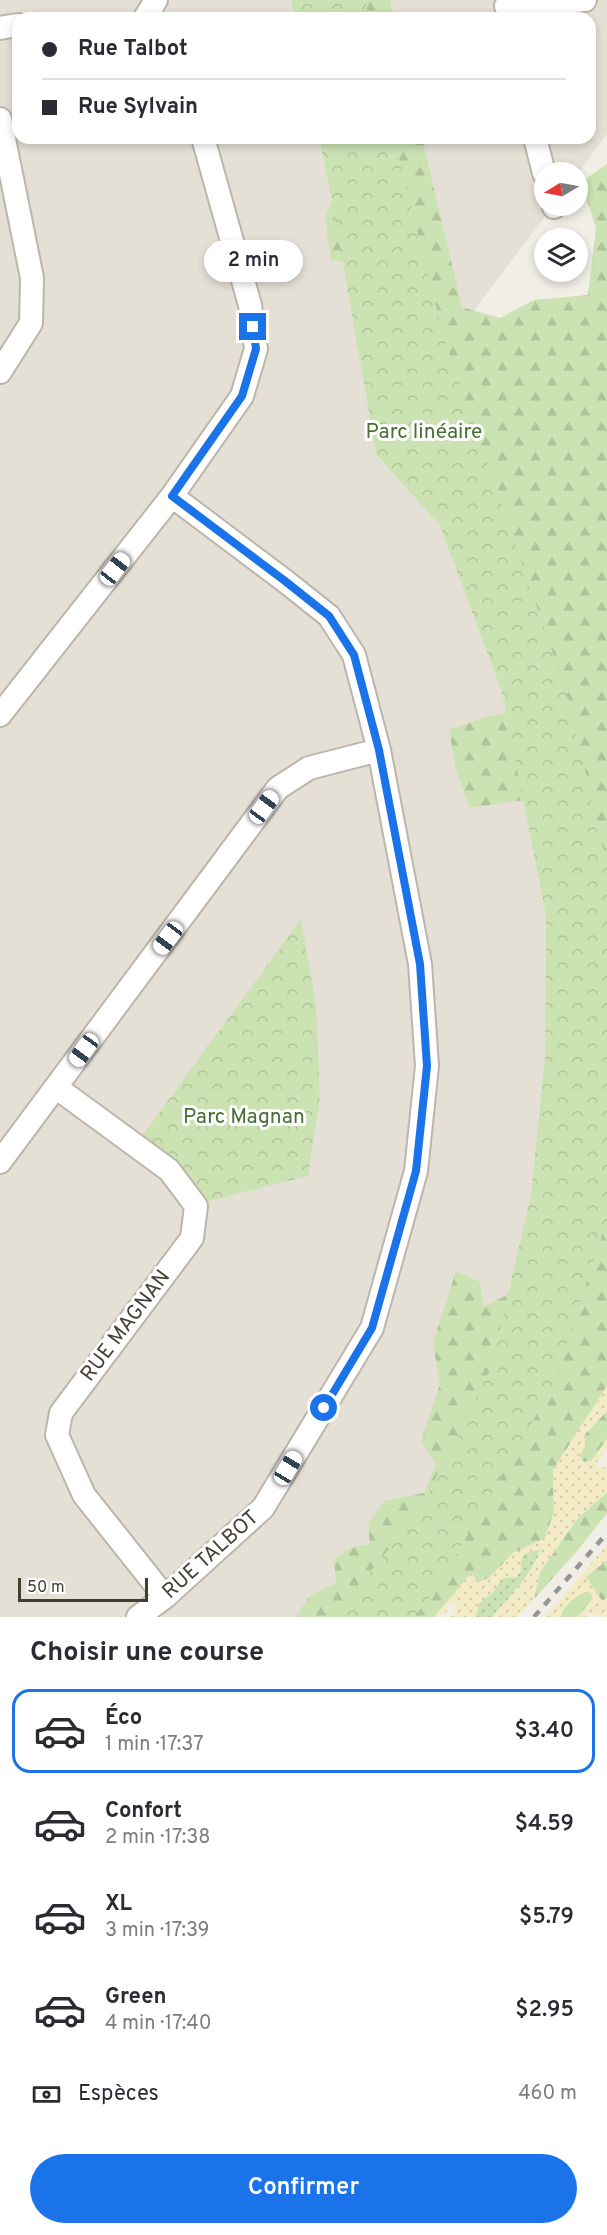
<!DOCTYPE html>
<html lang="fr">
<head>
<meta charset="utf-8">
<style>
	:root { --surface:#fff; --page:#f7f7f7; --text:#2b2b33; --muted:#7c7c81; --line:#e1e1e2; --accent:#1a73e8 }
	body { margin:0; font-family:Overpass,sans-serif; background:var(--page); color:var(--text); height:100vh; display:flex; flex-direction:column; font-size:22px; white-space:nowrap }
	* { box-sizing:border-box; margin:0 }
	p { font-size:20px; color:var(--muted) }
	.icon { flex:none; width:33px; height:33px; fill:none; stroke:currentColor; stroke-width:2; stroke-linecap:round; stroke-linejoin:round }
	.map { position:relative; height:1617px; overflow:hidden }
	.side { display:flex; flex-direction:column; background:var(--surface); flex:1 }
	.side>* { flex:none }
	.top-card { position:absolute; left:12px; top:12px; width:584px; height:132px; border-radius:18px; box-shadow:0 3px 9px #0003; display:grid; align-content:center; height:132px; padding:0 30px; background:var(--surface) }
	.needle { width:39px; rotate:260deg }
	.controls { position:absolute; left:534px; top:162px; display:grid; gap:12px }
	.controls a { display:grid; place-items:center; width:54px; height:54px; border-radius:50%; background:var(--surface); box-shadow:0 3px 9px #0003; font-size:30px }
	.scale { position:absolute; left:18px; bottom:15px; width:130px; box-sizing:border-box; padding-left:6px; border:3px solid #443f36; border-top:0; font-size:16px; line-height:21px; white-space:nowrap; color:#443f36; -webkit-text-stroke:4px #fff; paint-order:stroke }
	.end { position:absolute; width:27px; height:27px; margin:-14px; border:8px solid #1a73e8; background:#fff; box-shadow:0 0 0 3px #fff }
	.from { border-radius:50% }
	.bubble { position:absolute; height:42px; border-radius:21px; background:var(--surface); box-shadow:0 3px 9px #0003; font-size:20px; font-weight:600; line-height:42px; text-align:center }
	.car { position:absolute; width:18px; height:36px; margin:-18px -9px; border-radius:8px; box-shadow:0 0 4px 2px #0007; background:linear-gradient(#fff 24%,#345 0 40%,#fff 0 76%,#345 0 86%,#fff 0) }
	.top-card b { display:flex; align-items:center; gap:21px; height:57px; font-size:22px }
	.top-card b+b { border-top:2px solid var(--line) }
	.top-card i { width:15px; height:15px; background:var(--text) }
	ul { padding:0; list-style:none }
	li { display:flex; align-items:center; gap:18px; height:84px; margin:0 12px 9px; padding:0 18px; border:3px solid transparent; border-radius:18px }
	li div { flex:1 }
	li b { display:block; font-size:22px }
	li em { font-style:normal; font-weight:600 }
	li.selected { border-color:var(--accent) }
	li>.icon { width:54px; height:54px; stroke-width:1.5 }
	h2 { padding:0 30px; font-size:27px; line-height:72px }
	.pay { display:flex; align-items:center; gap:15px; height:66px; padding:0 30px; font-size:22px }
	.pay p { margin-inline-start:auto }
	.button { display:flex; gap:12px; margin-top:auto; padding:12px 30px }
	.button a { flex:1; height:69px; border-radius:36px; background:var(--accent); color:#fff; font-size:24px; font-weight:600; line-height:69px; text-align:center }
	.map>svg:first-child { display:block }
	.residential { fill:#e5e0d5 }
	.grass { fill:url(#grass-dots) }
	.forest { fill:url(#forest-firs) }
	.sand { fill:url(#sand-dots) }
	.park { fill:url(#park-crowns) }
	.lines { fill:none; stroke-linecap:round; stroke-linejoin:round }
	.minor-casing { stroke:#bcb6aa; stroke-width:26 }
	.minor { stroke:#fff; stroke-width:22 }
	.rail { stroke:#959595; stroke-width:4.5; stroke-dasharray:8 8; stroke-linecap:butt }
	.route { stroke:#1a73e8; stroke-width:8 }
	.labels { text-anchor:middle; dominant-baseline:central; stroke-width:6; stroke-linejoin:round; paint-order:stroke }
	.park-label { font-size:21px; fill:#45702f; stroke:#fff }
	.street-label { font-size:21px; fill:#443f36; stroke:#fff }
</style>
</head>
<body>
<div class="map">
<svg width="607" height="1617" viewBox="0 0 607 1617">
	<defs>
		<pattern id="grass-dots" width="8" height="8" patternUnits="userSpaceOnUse" patternTransform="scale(1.5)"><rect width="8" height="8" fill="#cbe2b3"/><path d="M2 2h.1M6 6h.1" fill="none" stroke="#b0c39b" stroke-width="1.8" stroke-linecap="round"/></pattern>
		<pattern id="forest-firs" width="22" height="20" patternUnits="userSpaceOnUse" patternTransform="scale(1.5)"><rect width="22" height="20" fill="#cbe2b3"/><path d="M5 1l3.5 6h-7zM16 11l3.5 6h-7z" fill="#b0c39b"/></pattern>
		<pattern id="sand-dots" width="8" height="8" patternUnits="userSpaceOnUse" patternTransform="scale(1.5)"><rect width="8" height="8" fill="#f3ebc5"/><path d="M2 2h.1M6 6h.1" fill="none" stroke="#d2cbaa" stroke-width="1.8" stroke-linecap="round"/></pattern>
		<pattern id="park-crowns" width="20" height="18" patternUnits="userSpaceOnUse" patternTransform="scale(1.5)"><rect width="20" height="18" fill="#cbe2b3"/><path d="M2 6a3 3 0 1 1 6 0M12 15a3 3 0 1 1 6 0" fill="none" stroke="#b0c39b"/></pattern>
	</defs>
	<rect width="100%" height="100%" fill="#f1eee6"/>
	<path class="residential" d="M0,0H291L295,18H18V138H319L332,200L376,454L440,526L502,693L546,917L545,1056L531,1193L491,1368L418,1513L333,1617H0Z
		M365,0H607V134L578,173L544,172V206H553L447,346L394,138H590V18H369Z"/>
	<path class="grass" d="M541,1549C528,1580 512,1593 492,1617H476L479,1603L493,1592L502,1578L516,1577L524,1554Z"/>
	<path class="forest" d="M341,0H390L394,18H345Z
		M373,138H422L462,307L500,318L534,300L588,295L596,228L581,182L607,164V1386L553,1470L554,1512L545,1538L513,1553L489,1578L477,1583L472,1573L434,1617H295L311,1595L336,1583L334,1559L352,1547L370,1544L368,1523L384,1501L424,1493L436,1464L421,1441L440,1384L433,1343L456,1271L480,1282L484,1306L503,1297L541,1270L556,1057L538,798L470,808L456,770L449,730L486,717L510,712L381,268L331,260L325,219L332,200L324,160Z
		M607,1411V1439L591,1461H582L580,1456L585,1445V1434Z
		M607,1492V1513L577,1551L534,1599L540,1572L577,1519Z
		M607,1560V1598L602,1601L586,1577Z
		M589,1591L593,1595L591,1601L578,1617H562V1611C569,1602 578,1594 589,1591Z"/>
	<path class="sand" d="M607,1386V1411L585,1434V1445L580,1456L582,1461H591L607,1439V1449L596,1463L600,1468L607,1466V1492L577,1519L540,1572L534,1599L517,1617H492C510,1595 533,1577 540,1549L524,1554L521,1562V1572L516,1577L502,1579L493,1592L479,1603L476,1617H445L455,1615L456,1604H451L447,1606V1612L434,1617L472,1572L477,1583L489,1578L513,1553L545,1538L554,1512L553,1470Z
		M607,1545V1560L586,1577L602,1601L607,1598V1617L586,1613L585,1617H578L591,1601L593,1595L589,1591C578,1594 569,1602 562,1611V1617H545Z"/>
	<path class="park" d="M291,0H365L369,18H295Z
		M319,138H394L444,338L569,700L607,865V1219L554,1384L447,1571L415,1617H333L418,1513L491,1368L531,1193L545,1056L546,917L502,693L440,526L376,454L332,200Z
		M301,919L316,1006L320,1097L308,1176L197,1204L137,1143Z"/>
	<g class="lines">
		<defs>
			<path id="minor" d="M506,6L585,0
				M145,18L156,0
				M0,28L18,25
				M0,119L32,278L31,323L0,372
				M535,138L544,173
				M554,206V207
				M0,715L172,496L242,396L256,349L250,305L203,138
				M57,1088L169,1170L196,1206L192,1238L61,1413L57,1435L84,1495L165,1597
				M0,1162L278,788L309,768L379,750
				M138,1617L165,1597L263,1508L372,1328L416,1171L427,1066L420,964L379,750L354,655L329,616L285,581L172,496"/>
		</defs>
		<use href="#minor" class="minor-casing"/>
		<use href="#minor" class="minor"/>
		<path class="rail" d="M534,1617L607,1533"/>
	</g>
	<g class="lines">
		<path class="route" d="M253,327L256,349L242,396L172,496L285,581L329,616L354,655L379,750L420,964L427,1066L416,1171L372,1328L324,1408"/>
	</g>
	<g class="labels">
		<g class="park-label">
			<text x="424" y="432">Parc linéaire</text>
			<text x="244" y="1117">Parc Magnan</text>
		</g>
		<g class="street-label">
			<text transform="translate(126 1326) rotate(-53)">RUE MAGNAN</text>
			<text transform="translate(211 1555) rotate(-42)">RUE TALBOT</text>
		</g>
	</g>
</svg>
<div class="controls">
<a><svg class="needle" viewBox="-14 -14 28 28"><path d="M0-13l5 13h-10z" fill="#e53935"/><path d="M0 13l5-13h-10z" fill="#7c7c81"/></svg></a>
<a><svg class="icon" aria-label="layers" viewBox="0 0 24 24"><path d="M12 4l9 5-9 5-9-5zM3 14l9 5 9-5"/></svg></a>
</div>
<div class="scale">50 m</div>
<i class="end from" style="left:324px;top:1408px"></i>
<i class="end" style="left:253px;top:327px"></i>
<div class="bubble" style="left:204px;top:240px;width:99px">2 min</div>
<i class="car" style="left:115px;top:569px;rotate:38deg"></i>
<i class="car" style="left:264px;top:807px;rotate:36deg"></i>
<i class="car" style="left:168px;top:938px;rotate:217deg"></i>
<i class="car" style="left:84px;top:1050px;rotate:216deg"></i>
<i class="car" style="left:288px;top:1468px;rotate:31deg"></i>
<div class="top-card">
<b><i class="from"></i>Rue Talbot</b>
<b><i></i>Rue Sylvain</b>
</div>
</div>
<section class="side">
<h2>Choisir une course</h2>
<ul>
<li class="selected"><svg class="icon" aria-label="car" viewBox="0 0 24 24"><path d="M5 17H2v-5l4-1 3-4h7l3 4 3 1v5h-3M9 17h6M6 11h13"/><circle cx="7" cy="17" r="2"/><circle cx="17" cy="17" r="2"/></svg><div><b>Éco</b><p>1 min · 17:37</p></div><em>$3.40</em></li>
<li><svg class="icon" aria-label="car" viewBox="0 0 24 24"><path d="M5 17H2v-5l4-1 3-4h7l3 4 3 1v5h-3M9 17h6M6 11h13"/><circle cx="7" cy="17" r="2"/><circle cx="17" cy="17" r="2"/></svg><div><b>Confort</b><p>2 min · 17:38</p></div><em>$4.59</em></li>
<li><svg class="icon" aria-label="car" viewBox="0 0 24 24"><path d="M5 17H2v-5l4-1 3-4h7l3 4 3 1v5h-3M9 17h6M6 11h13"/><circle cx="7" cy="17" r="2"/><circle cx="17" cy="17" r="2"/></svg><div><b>XL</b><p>3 min · 17:39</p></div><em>$5.79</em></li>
<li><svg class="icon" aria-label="car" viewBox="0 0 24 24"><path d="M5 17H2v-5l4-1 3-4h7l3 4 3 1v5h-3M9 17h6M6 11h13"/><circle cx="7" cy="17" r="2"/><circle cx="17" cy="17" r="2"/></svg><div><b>Green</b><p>4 min · 17:40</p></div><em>$2.95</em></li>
</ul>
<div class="pay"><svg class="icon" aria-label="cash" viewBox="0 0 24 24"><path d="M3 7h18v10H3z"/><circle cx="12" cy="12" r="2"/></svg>Espèces<p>460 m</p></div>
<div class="button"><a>Confirmer</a></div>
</section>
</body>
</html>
